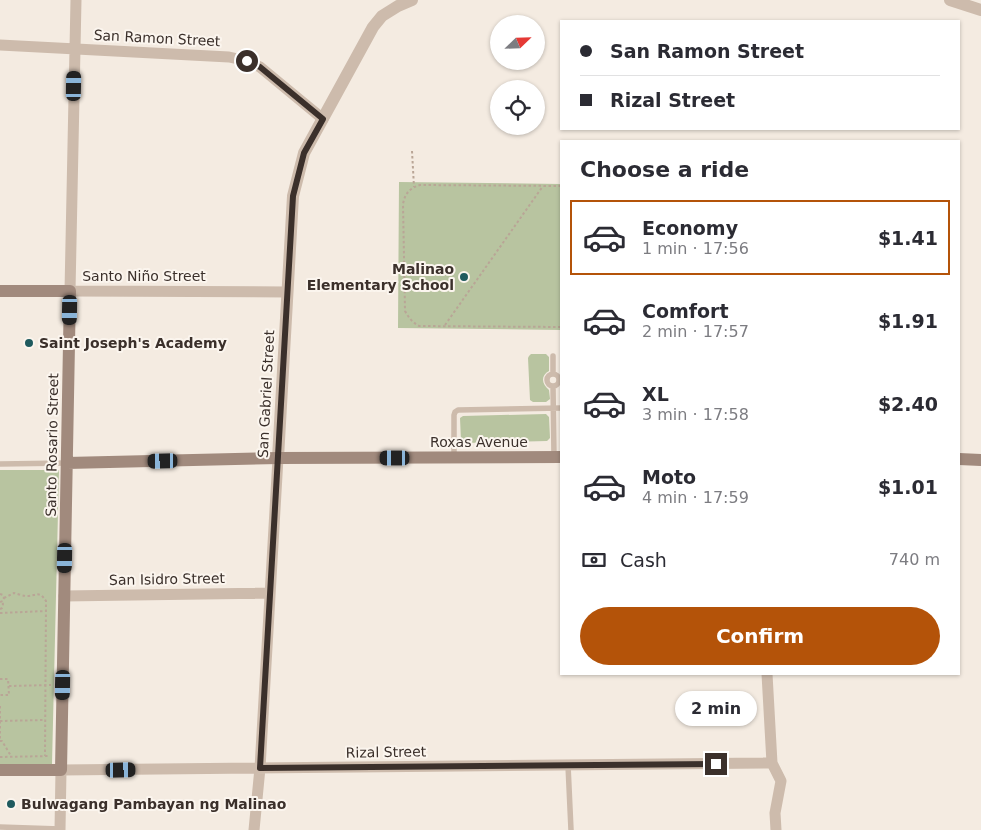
<!DOCTYPE html>
<html lang="en">
<head>
<meta charset="utf-8">
<style>
	:root { --surface:#fff; --page:#f7f7f7; --text:#2b2b33; --muted:#7c7c81; --line:#e1e1e2; --accent:#b45309 }
	body { margin:0; font-family:"DejaVu Sans",sans-serif; background:var(--page); color:var(--text); height:100vh; display:flex; flex-direction:column; font-size:19px; white-space:nowrap }
	* { box-sizing:border-box; margin:0 }
	p { font-size:16px; color:var(--muted) }
	.icon { flex:none; width:28px; height:28px; fill:none; stroke:currentColor; stroke-width:2; stroke-linecap:round; stroke-linejoin:round }
	.map { position:relative; flex:1; overflow:hidden }
	.side { position:absolute; left:560px; top:140px; width:400px; height:535px; display:flex; flex-direction:column; background:var(--surface); border-radius:0px; box-shadow:0 1px 4px #0004 }
	.side>* { flex:none }
	.banner { position:absolute; left:560px; top:20px; width:400px; height:110px; border-radius:0px; box-shadow:0 1px 4px #0004; display:grid; align-content:center; height:110px; padding:0 20px; background:var(--surface) }
	.needle { width:32px; rotate:67deg }
	.fabs { position:absolute; left:490px; top:15px; display:grid; gap:10px }
	.fabs a { display:grid; place-items:center; width:55px; height:55px; border-radius:50%; background:var(--surface); box-shadow:0 1px 4px #0004; font-size:25px }
	.end { position:absolute; width:22px; height:22px; margin:-11px; border:6px solid #3b302b; background:#fff; box-shadow:0 0 0 2px #fff }
	.from { border-radius:50% }
	.bubble { position:absolute; height:35px; border-radius:18px; background:var(--surface); box-shadow:0 1px 4px #0004; font-size:16px; font-weight:600; line-height:35px; text-align:center }
	.car { position:absolute; width:15px; height:30px; margin:-15px -8px; border-radius:6px; box-shadow:0 0 4px 1px #0007; background:linear-gradient(#222 24%,#8ab4d8 0 40%,#222 0 76%,#8ab4d8 0 86%,#222 0) }
	.banner b { display:flex; align-items:center; gap:18px; height:48px; font-size:19px }
	.banner b+b { border-top:1px solid var(--line) }
	.banner i { width:12px; height:12px; background:var(--text) }
	ul { padding:0; list-style:none }
	li { display:flex; align-items:center; gap:15px; height:75px; margin:0 10px 8px; padding:0 10px; border:2px solid transparent; border-radius:0px }
	li div { flex:1 }
	li b { display:block; font-size:19px }
	li em { font-style:normal; font-weight:600 }
	li.active { border-color:var(--accent) }
	li>.icon { width:45px; height:45px; stroke-width:1.5 }
	h2 { padding:0 20px; font-size:22px; line-height:60px }
	.pay { display:flex; align-items:center; gap:12px; height:55px; padding:0 20px; font-size:19px }
	.pay p { margin-inline-start:auto }
	.primary-button { display:flex; gap:10px; margin-top:auto; padding:10px 20px }
	.primary-button a { flex:1; height:58px; border-radius:30px; background:var(--accent); color:#fff; font-size:20px; font-weight:600; line-height:58px; text-align:center }
	.map>svg:first-child { display:block }
	.green { fill:#b8c4a0 }
	.lines { fill:none; stroke-linecap:round; stroke-linejoin:round }
	.path { stroke:#b9a596; stroke-width:2; stroke-dasharray:2.5 2.5; stroke-linecap:butt }
	.service { stroke:#cdbbac; stroke-width:5.5 }
	.minor { stroke:#cdbbac; stroke-width:11 }
	.tertiary { stroke:#cdbbac; stroke-width:12 }
	.secondary { stroke:#a18a7d; stroke-width:12 }
	.route { stroke:#3b302b; stroke-width:6 }
	.poi-dot { fill:#1f5a5e; stroke:#fbf5ee; stroke-width:2 }
	.labels { text-anchor:middle; dominant-baseline:central; stroke-width:4; stroke-linejoin:round; paint-order:stroke }
	.street-label { font-size:14px; fill:#3b302b; stroke:#fbf5ee }
	.poi-label { font-size:14px; font-weight:bold; fill:#3b302b; stroke:#fbf5ee; text-anchor:start }
</style>
</head>
<body>
<div class="map">
<svg width="981" height="830" viewBox="0 0 981 830">
	<rect width="100%" height="100%" fill="#f4ebe1"/>
	<path class="green" d="M399,182L561,184V330L398,328Z
		M531,354H546L549,357V371C540,376 542,384 549,390L550,399L546,402H533L530,400L528,358L529,356Z
		M546,414L549,417L550,438L547,441L464,443L461,441L460,418L463,416Z
		M0,470H59L52,764H0Z"/>
	<g class="lines">
		<path class="path" d="M412,151L414,187
			M561,186L420,185C410,188 405,193 403,204L405,311C409,318 412,322 419,326L561,327
			M445,325L543,186
			M0,594L3,595L4,598L3,601L0,602
			M4,598L14,593C18,594 23,596 27,596C36,596 39,590 46,601L45,756
			M0,609L2,608L3,604L2,602
			M0,613L46,611
			M0,679H8L9,695H0
			M9,686L51,685
			M0,706V741
			M0,721L45,720
			M0,741H2L11,756
			M0,757L50,756"/>
		<path class="service" d="M553,356V374
			M547 380a6 6 0 1 1 12 0a6 6 0 1 1-12 0Z
			M553,386L554,457
			M454,457V415L455,412L458,410L561,408
			M0,464L67,463
			M568,765L571,830
			M0,827L60,829"/>
		<path class="minor" d="M76,0L70,291L287,292
			M0,45L229,57L247,61L260,67L323,119
			M64,596L270,593
			M767,674L772,763L781,781L775,813L776,830
			M60,830L61,770L772,763
			M254,830L260,768L278,458"/>
		<path class="tertiary" d="M950,0L981,10
			M278,458L293,196L304,153L373,27L382,16L398,6L412,0"/>
		<path class="secondary" d="M0,291H70L61,770H0
			M959,459L981,460
			M67,463L278,458L561,457"/>
	</g>
	<g class="lines">
		<path class="route" d="M247,61L260,67L323,119L304,153L293,196L260,768L716,764"/>
	</g>
	<g class="poi-dot">
		<circle cx="464" cy="277" r="5"/>
		<circle cx="29" cy="343" r="5"/>
		<circle cx="11" cy="804" r="5"/>
	</g>
	<g class="labels">
		<g class="street-label">
			<text transform="translate(157 38) rotate(3)">San Ramon Street</text>
			<text x="144" y="276">Santo Niño Street</text>
			<text transform="translate(266 394) rotate(-87)">San Gabriel Street</text>
			<text x="479" y="442">Roxas Avenue</text>
			<text transform="translate(52 445) rotate(-89)">Santo Rosario Street</text>
			<text transform="translate(167 579) rotate(-1)">San Isidro Street</text>
			<text transform="translate(386 752) rotate(-1)">Rizal Street</text>
		</g>
		<g class="poi-label">
			<text x="454" y="269" text-anchor="end">Malinao<tspan x="454" dy="16">Elementary School</tspan></text>
			<text x="39" y="343">Saint Joseph's Academy</text>
			<text x="21" y="804">Bulwagang Pambayan ng Malinao</text>
		</g>
	</g>
</svg>
<div class="fabs">
<a><svg class="needle" viewBox="-14 -14 28 28"><path d="M0-13l5 13h-10z" fill="#e53935"/><path d="M0 13l5-13h-10z" fill="#7c7c81"/></svg></a>
<a><svg class="icon" aria-label="locate" viewBox="0 0 24 24"><circle cx="12" cy="12" r="6"/><path d="M12 2v4M12 18v4M2 12h4M18 12h4"/></svg></a>
</div>
<i class="end from" style="left:247px;top:61px"></i>
<i class="end" style="left:716px;top:764px"></i>
<div class="bubble" style="left:675px;top:691px;width:82px">2 min</div>
<i class="car" style="left:74px;top:86px;rotate:1deg"></i>
<i class="car" style="left:70px;top:310px;rotate:181deg"></i>
<i class="car" style="left:395px;top:458px;rotate:270deg"></i>
<i class="car" style="left:163px;top:461px;rotate:269deg"></i>
<i class="car" style="left:65px;top:558px;rotate:181deg"></i>
<i class="car" style="left:63px;top:685px;rotate:181deg"></i>
<i class="car" style="left:121px;top:770px;rotate:89deg"></i>
<div class="banner">
<b><i class="from"></i>San Ramon Street</b>
<b><i></i>Rizal Street</b>
</div>
<section class="side">
<h2>Choose a ride</h2>
<ul>
<li class="active"><svg class="icon" aria-label="car" viewBox="0 0 24 24"><path d="M5 17H2v-5l4-1 3-4h7l3 4 3 1v5h-3M9 17h6M6 11h13"/><circle cx="7" cy="17" r="2"/><circle cx="17" cy="17" r="2"/></svg><div><b>Economy</b><p>1 min · 17:56</p></div><em>$1.41</em></li>
<li><svg class="icon" aria-label="car" viewBox="0 0 24 24"><path d="M5 17H2v-5l4-1 3-4h7l3 4 3 1v5h-3M9 17h6M6 11h13"/><circle cx="7" cy="17" r="2"/><circle cx="17" cy="17" r="2"/></svg><div><b>Comfort</b><p>2 min · 17:57</p></div><em>$1.91</em></li>
<li><svg class="icon" aria-label="car" viewBox="0 0 24 24"><path d="M5 17H2v-5l4-1 3-4h7l3 4 3 1v5h-3M9 17h6M6 11h13"/><circle cx="7" cy="17" r="2"/><circle cx="17" cy="17" r="2"/></svg><div><b>XL</b><p>3 min · 17:58</p></div><em>$2.40</em></li>
<li><svg class="icon" aria-label="car" viewBox="0 0 24 24"><path d="M5 17H2v-5l4-1 3-4h7l3 4 3 1v5h-3M9 17h6M6 11h13"/><circle cx="7" cy="17" r="2"/><circle cx="17" cy="17" r="2"/></svg><div><b>Moto</b><p>4 min · 17:59</p></div><em>$1.01</em></li>
</ul>
<div class="pay"><svg class="icon" aria-label="cash" viewBox="0 0 24 24"><path d="M3 7h18v10H3z"/><circle cx="12" cy="12" r="2"/></svg>Cash<p>740 m</p></div>
<div class="primary-button"><a>Confirm</a></div>
</section>
</div>
</body>
</html>
